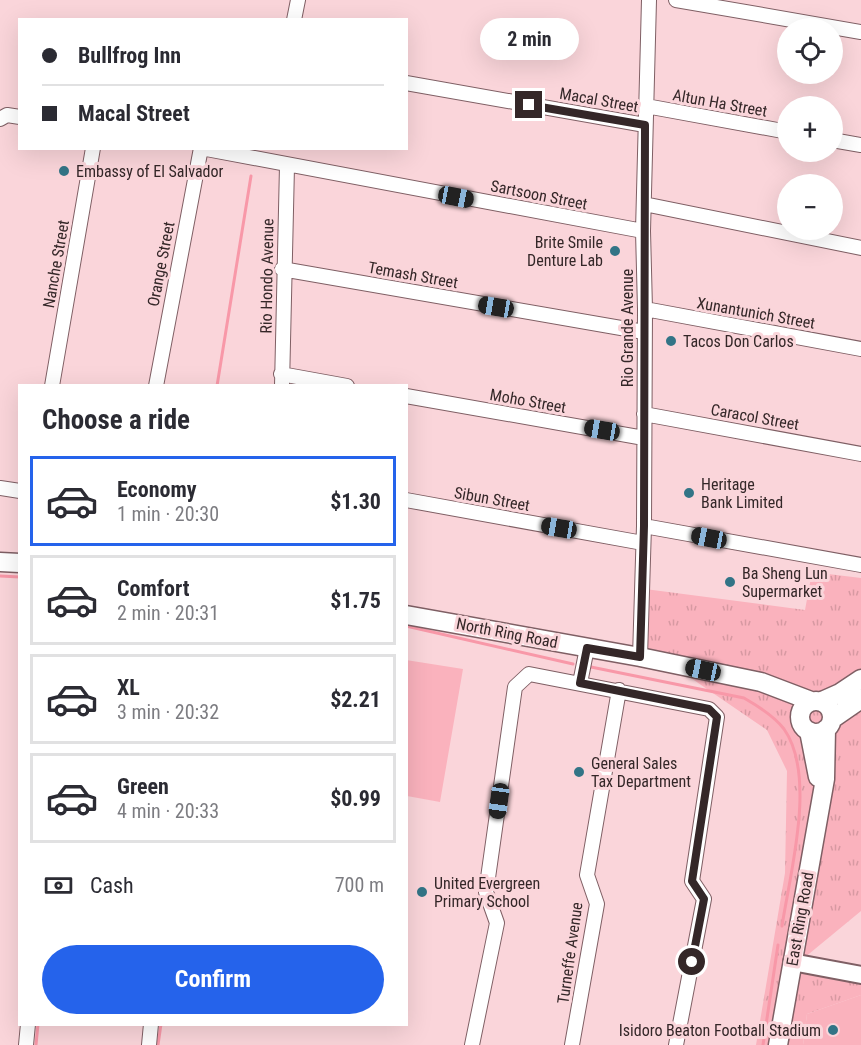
<!DOCTYPE html>
<html lang="en">
<head>
<meta charset="utf-8">
<style>
	:root { --surface:#fff; --page:#f2f2f3; --text:#2b2b33; --muted:#7c7c81; --line:#e1e1e2; --accent:#2563eb }
	body { margin:0; font-family:"Roboto Condensed",sans-serif; background:var(--page); color:var(--text); height:100vh; display:flex; flex-direction:column; font-size:22px; white-space:nowrap }
	* { box-sizing:border-box; margin:0 }
	p { font-size:20px; color:var(--muted) }
	.icon { flex:none; width:33px; height:33px; fill:none; stroke:currentColor; stroke-width:2; stroke-linecap:round; stroke-linejoin:round }
	.map { position:relative; flex:1; overflow:hidden }
	.panel { position:absolute; left:18px; top:384px; width:390px; height:642px; display:flex; flex-direction:column; background:var(--surface); border-radius:0px; box-shadow:0 6px 24px #0002 }
	.panel>* { flex:none }
	.guide { position:absolute; left:18px; top:18px; width:390px; height:132px; border-radius:0px; box-shadow:0 6px 24px #0002; display:grid; align-content:center; height:132px; padding:0 24px; background:var(--surface) }
	.tools { position:absolute; left:777px; top:18px; display:grid; gap:12px }
	.tools a { display:grid; place-items:center; width:66px; height:66px; border-radius:50%; background:var(--surface); box-shadow:0 6px 24px #0002; font-size:30px }
	.end { position:absolute; width:27px; height:27px; margin:-14px; border:8px solid #342728; background:#fff; box-shadow:0 0 0 3px #fff }
	.from { border-radius:50% }
	.bubble { position:absolute; height:42px; border-radius:21px; background:var(--surface); box-shadow:0 6px 24px #0002; font-size:20px; font-weight:700; line-height:42px; text-align:center }
	.car { position:absolute; width:18px; height:36px; margin:-18px -9px; border-radius:8px; box-shadow:0 0 4px 2px #0007; background:linear-gradient(#222 24%,#8ab4d8 0 40%,#222 0 76%,#8ab4d8 0 86%,#222 0) }
	.guide b { display:flex; align-items:center; gap:21px; height:57px; font-size:22px }
	.guide b+b { border-top:2px solid var(--line) }
	.guide i { width:15px; height:15px; background:var(--text) }
	ul { padding:0; list-style:none }
	li { display:flex; align-items:center; gap:18px; height:90px; margin:0 12px 9px; padding:0 12px; border:3px solid var(--line); border-radius:0px }
	li div { flex:1 }
	li b { display:block; font-size:22px }
	li em { font-style:normal; font-weight:700 }
	li.active { border-color:var(--accent) }
	li>.icon { width:54px; height:54px; stroke-width:1.5 }
	h2 { padding:0 24px; font-size:27px; line-height:72px }
	.pay { display:flex; align-items:center; gap:15px; height:66px; padding:0 24px; font-size:22px }
	.pay p { margin-inline-start:auto }
	.primary-button { display:flex; gap:12px; margin-top:auto; padding:12px 24px }
	.primary-button a { flex:1; height:69px; border-radius:36px; background:var(--accent); color:#fff; font-size:24px; font-weight:700; line-height:69px; text-align:center }
	.map>svg:first-child { display:block }
	.grass { fill:url(#grass-tufts) }
	.pitch { fill:#fab2bd }
	.lines { fill:none; stroke-linecap:round; stroke-linejoin:round }
	.stream { stroke:#f898a8; stroke-width:3 }
	.minor-casing { stroke:#7f5f64; stroke-width:16 }
	.tertiary-casing { stroke:#7f5f64; stroke-width:20 }
	.secondary-casing { stroke:#7f5f64; stroke-width:21 }
	.minor { stroke:#fff; stroke-width:14 }
	.tertiary { stroke:#fff; stroke-width:16 }
	.secondary { stroke:#fff; stroke-width:18 }
	.route { stroke:#342728; stroke-width:8 }
	.poi-dot { fill:#327486; stroke:#fad5da; stroke-width:2 }
	.labels { text-anchor:middle; dominant-baseline:central; stroke-width:6; stroke-linejoin:round; paint-order:stroke }
	.street-label { font-size:16px; fill:#342728; stroke:#fad5da }
	.poi-label { font-size:16px; fill:#342728; stroke:#fad5da; text-anchor:start }
</style>
</head>
<body>
<div class="map">
<svg width="861" height="1045" viewBox="0 0 861 1045">
	<defs>
		<pattern id="grass-tufts" width="24" height="20" patternUnits="userSpaceOnUse" patternTransform="scale(1.5)"><rect width="24" height="20" fill="#fab2bd"/><path d="M3 7l-1-3M5 7V3M7 7l1-3M15 17l-1-3M17 17v-4M19 17l1-3" fill="none" stroke="#d799a2"/></pattern>
	</defs>
	<rect width="100%" height="100%" fill="#fad5da"/>
	<path class="grass" d="M812,572L861,578V911L804,958L861,969V995L807,1014L803,1045H756L785,873L787,771L767,730L647,648L645,589L805,610Z"/>
	<path class="pitch" d="M406,660L463,669L440,802L407,796Z
		M861,995V1045H803L807,1014Z"/>
	<g class="lines">
		<path class="stream" d="M217,386L251,176
			M0,576L20,577
			M406,626L573,664
			M591,667L744,698C758,706 774,716 784,729C817,776 790,873 782,926
			M36,1045L38,1024
			M158,1045L161,1024
			M763,1045L778,945"/>
		<defs>
			<path id="minor" d="M676,0L861,32
				M294,20L298,0
				M406,83L645,125
				M646,106L788,132
				M0,119L7,115L20,117
				M832,140L861,145
				M201,148L643,231
				M644,204L861,248
				M282,269L644,332
				M645,309L861,349
				M281,374L347,386
				M52,386L93,148
				M156,386L201,148
				M282,386L287,166
				M406,396L644,438
				M644,414L861,454
				M0,488L20,491
				M406,500L643,543
				M644,526L861,565
				M640,657L644,526L645,309L643,231L649,0
				M580,683L587,648
				M26,1045L28,1024
				M149,1045L151,1024
				M472,1045L497,923L486,892L515,687L529,674L709,709L717,717L692,881L704,899L676,1045
				M572,1045L597,904L587,875L619,690"/>
			<path id="tertiary" d="M792,962L861,975"/>
			<path id="secondary" d="M0,562L20,563
				M406,615L640,657L761,682L811,701
				M800 717a16 16 0 1 1 32 0a16 16 0 1 1-32 0Z
				M822,701L840,693L861,679
				M832,719L861,699
				M809,731L818,777
				M778,1045L825,779L826,729"/>
		</defs>
		<use href="#minor" class="minor-casing"/>
		<use href="#tertiary" class="tertiary-casing"/>
		<use href="#secondary" class="secondary-casing"/>
		<use href="#minor" class="minor"/>
		<use href="#tertiary" class="tertiary"/>
		<use href="#secondary" class="secondary"/>
	</g>
	<g class="lines">
		<path class="route" d="M529,105L645,125L644,526L640,657L587,648L580,683L709,709L717,717L692,881L704,899L692,962"/>
	</g>
	<g class="poi-dot">
		<circle cx="64" cy="171" r="6"/>
		<circle cx="615" cy="251" r="6"/>
		<circle cx="671" cy="341" r="6"/>
		<circle cx="689" cy="493" r="6"/>
		<circle cx="730" cy="582" r="6"/>
		<circle cx="579" cy="772" r="6"/>
		<circle cx="422" cy="892" r="6"/>
		<circle cx="833" cy="1030" r="6"/>
	</g>
	<g class="labels">
		<g class="street-label">
			<text transform="translate(599 100) rotate(10)">Macal Street</text>
			<text transform="translate(720 103) rotate(10)">Altun Ha Street</text>
			<text transform="translate(539 195) rotate(11)">Sartsoon Street</text>
			<text transform="translate(56 264) rotate(-80)">Nanche Street</text>
			<text transform="translate(161 264) rotate(-79)">Orange Street</text>
			<text transform="translate(413 275) rotate(10)">Temash Street</text>
			<text transform="translate(267 276) rotate(-89)">Rio Hondo Avenue</text>
			<text transform="translate(756 313) rotate(10)">Xunantunich Street</text>
			<text transform="translate(627 328) rotate(-90)">Rio Grande Avenue</text>
			<text transform="translate(528 401) rotate(10)">Moho Street</text>
			<text transform="translate(755 417) rotate(10)">Caracol Street</text>
			<text transform="translate(492 499) rotate(10)">Sibun Street</text>
			<text transform="translate(507 633) rotate(11)">North Ring Road</text>
			<text transform="translate(800 919) rotate(-80)">East Ring Road</text>
			<text transform="translate(570 953) rotate(-82)">Turneffe Avenue</text>
		</g>
		<g class="poi-label">
			<text x="76" y="171">Embassy of El Salvador</text>
			<text x="603" y="242" text-anchor="end">Brite Smile<tspan x="603" dy="18">Denture Lab</tspan></text>
			<text x="683" y="341">Tacos Don Carlos</text>
			<text x="701" y="484">Heritage<tspan x="701" dy="18">Bank Limited</tspan></text>
			<text x="742" y="573">Ba Sheng Lun<tspan x="742" dy="18">Supermarket</tspan></text>
			<text x="591" y="763">General Sales<tspan x="591" dy="18">Tax Department</tspan></text>
			<text x="434" y="883">United Evergreen<tspan x="434" dy="18">Primary School</tspan></text>
			<text x="821" y="1030" text-anchor="end">Isidoro Beaton Football Stadium</text>
		</g>
	</g>
</svg>
<div class="tools">
<a><svg class="icon" aria-label="locate" viewBox="0 0 24 24"><circle cx="12" cy="12" r="6"/><path d="M12 2v4M12 18v4M2 12h4M18 12h4"/></svg></a>
<a>+</a>
<a>−</a>
</div>
<i class="end from" style="left:692px;top:962px"></i>
<i class="end" style="left:529px;top:105px"></i>
<div class="bubble" style="left:480px;top:18px;width:99px">2 min</div>
<i class="car" style="left:456px;top:197px;rotate:101deg"></i>
<i class="car" style="left:496px;top:307px;rotate:280deg"></i>
<i class="car" style="left:602px;top:430px;rotate:280deg"></i>
<i class="car" style="left:559px;top:528px;rotate:280deg"></i>
<i class="car" style="left:709px;top:538px;rotate:281deg"></i>
<i class="car" style="left:703px;top:670px;rotate:282deg"></i>
<i class="car" style="left:499px;top:801px;rotate:188deg"></i>
<div class="guide">
<b><i class="from"></i>Bullfrog Inn</b>
<b><i></i>Macal Street</b>
</div>
<section class="panel">
<h2>Choose a ride</h2>
<ul>
<li class="active"><svg class="icon" aria-label="car" viewBox="0 0 24 24"><path d="M5 17H2v-5l4-1 3-4h7l3 4 3 1v5h-3M9 17h6M6 11h13"/><circle cx="7" cy="17" r="2"/><circle cx="17" cy="17" r="2"/></svg><div><b>Economy</b><p>1 min · 20:30</p></div><em>$1.30</em></li>
<li><svg class="icon" aria-label="car" viewBox="0 0 24 24"><path d="M5 17H2v-5l4-1 3-4h7l3 4 3 1v5h-3M9 17h6M6 11h13"/><circle cx="7" cy="17" r="2"/><circle cx="17" cy="17" r="2"/></svg><div><b>Comfort</b><p>2 min · 20:31</p></div><em>$1.75</em></li>
<li><svg class="icon" aria-label="car" viewBox="0 0 24 24"><path d="M5 17H2v-5l4-1 3-4h7l3 4 3 1v5h-3M9 17h6M6 11h13"/><circle cx="7" cy="17" r="2"/><circle cx="17" cy="17" r="2"/></svg><div><b>XL</b><p>3 min · 20:32</p></div><em>$2.21</em></li>
<li><svg class="icon" aria-label="car" viewBox="0 0 24 24"><path d="M5 17H2v-5l4-1 3-4h7l3 4 3 1v5h-3M9 17h6M6 11h13"/><circle cx="7" cy="17" r="2"/><circle cx="17" cy="17" r="2"/></svg><div><b>Green</b><p>4 min · 20:33</p></div><em>$0.99</em></li>
</ul>
<div class="pay"><svg class="icon" aria-label="cash" viewBox="0 0 24 24"><path d="M3 7h18v10H3z"/><circle cx="12" cy="12" r="2"/></svg>Cash<p>700 m</p></div>
<div class="primary-button"><a>Confirm</a></div>
</section>
</div>
</body>
</html>
